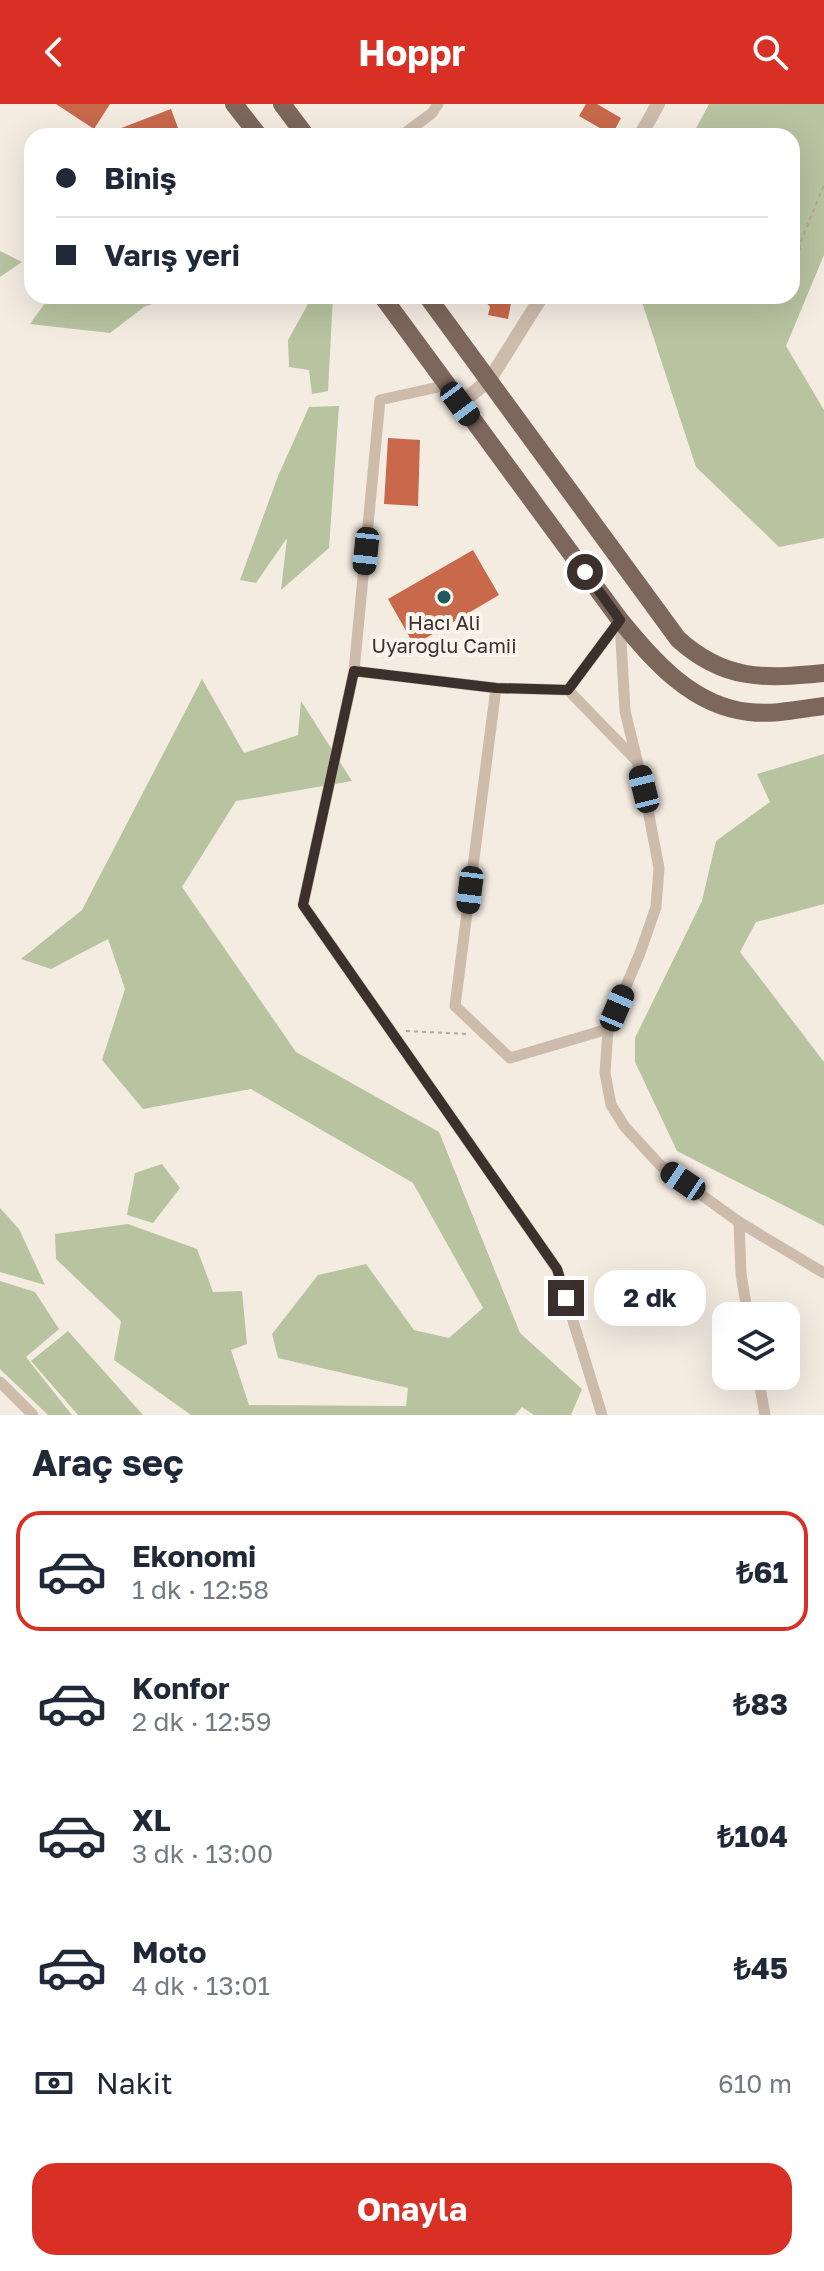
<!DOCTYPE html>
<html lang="tr">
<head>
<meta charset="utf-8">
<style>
	:root { --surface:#fff; --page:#f6f6f7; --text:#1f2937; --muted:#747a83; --line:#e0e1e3; --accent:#d93025 }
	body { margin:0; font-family:"Golos Text",sans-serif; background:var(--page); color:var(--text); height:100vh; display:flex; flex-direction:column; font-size:30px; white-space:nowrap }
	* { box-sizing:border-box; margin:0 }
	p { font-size:26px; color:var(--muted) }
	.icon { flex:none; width:44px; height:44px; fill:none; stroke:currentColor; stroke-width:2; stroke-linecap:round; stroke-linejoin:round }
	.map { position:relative; height:1311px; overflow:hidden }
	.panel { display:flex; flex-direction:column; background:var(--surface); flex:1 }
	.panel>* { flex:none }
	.hud { position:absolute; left:24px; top:24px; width:776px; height:176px; border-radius:24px; box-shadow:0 8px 32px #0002; display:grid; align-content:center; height:176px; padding:0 32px; background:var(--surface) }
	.fabs { position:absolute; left:712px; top:1198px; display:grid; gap:16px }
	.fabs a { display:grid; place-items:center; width:88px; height:88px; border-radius:16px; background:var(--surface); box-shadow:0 8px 32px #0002; font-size:40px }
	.end { position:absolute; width:36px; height:36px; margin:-18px; border:10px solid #3b302b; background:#fff; box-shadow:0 0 0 4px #fff }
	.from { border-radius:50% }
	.bubble { position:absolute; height:56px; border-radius:24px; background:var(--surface); box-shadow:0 8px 32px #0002; font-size:26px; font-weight:700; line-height:56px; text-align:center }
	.car { position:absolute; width:24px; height:48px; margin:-24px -12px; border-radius:10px; box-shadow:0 0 6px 2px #0007; background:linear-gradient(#222 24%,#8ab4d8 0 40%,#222 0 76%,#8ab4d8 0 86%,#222 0) }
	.hud b { display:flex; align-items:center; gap:28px; height:76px; font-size:30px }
	.hud b+b { border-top:2px solid var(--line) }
	.hud i { width:20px; height:20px; background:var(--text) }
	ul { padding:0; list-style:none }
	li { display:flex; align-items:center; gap:24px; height:120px; margin:0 16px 12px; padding:0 16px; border:4px solid transparent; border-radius:24px }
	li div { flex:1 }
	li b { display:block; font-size:30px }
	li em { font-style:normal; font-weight:700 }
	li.on { border-color:var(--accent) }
	li>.icon { width:72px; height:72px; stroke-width:1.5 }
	h2 { padding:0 32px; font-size:36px; line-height:96px }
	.pay { display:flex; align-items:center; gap:20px; height:88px; padding:0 32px; font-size:30px }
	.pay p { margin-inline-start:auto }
	.primary-button { display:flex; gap:16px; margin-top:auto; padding:16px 32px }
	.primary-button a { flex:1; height:92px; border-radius:24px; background:var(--accent); color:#fff; font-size:32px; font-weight:700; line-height:92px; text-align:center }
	header { display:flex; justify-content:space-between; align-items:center; height:104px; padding:0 32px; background:var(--accent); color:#fff; font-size:36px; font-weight:700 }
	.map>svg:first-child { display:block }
	.green { fill:#b8c4a0 }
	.building { fill:#c8694b }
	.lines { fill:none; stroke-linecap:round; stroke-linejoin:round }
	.path { stroke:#b9a596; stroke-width:2; stroke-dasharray:4 4; stroke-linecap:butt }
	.minor { stroke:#cdbbac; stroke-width:11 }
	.tertiary { stroke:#cdbbac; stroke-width:14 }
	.primary { stroke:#7d675c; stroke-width:18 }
	.route { stroke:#3b302b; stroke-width:10 }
	.poi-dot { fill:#1f5a5e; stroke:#fbf5ee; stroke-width:3 }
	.labels { text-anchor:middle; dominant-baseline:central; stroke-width:8; stroke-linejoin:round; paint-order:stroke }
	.poi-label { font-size:20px; fill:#3b302b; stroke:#fbf5ee }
</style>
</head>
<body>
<header><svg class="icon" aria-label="back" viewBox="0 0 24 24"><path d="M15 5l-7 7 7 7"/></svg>Hoppr<svg class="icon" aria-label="search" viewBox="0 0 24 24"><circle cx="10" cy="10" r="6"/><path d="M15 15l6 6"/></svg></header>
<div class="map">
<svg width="824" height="1311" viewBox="0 0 824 1311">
	<rect width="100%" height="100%" fill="#f4ebe1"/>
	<path class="green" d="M709,0H824V151L786,242L824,306V434L779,443L696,363L640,192H792V32H692Z
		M0,147L22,158L0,173Z
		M50,192H173L144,203L110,229L30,220Z
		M306,192H333L328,287L312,290L309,266L289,263L288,236L308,200Z
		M339,302L329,444L281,486L287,434L256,479L240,476L278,372L309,303Z
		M202,575L244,649L298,631L301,597L352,677L236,697L182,783L296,948L439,1028L520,1229L582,1285L571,1311H534L522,1303L515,1311H191L114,1256L121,1217L56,1155L55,1130L128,1120L197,1145L213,1188L242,1187L247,1240L231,1246L249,1301L406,1302L408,1284L278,1254L272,1230L318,1171L366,1160L414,1226L449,1234L483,1204L413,1079L251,985L143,1005L102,956L125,885L108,835L51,865L21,855L82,806Z
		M824,650V800L756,818L740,848L824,958V1122L677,1047L635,958V934L702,797L716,737L770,698L757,670Z
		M162,1060L180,1084L153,1119L127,1111L135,1069Z
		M0,1104L19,1125L45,1181L0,1168Z
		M0,1177L35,1188L59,1225L26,1253L72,1311H48L0,1265Z
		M68,1227L143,1311H78L31,1257Z"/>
	<path class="building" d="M56,0H110L94,25Z
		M586,0H597L621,14L612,31L579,12Z
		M171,5L181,32H103V31Z
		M481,192L512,194L508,215L488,211L490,203Z
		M388,334L420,336L418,402L384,400Z
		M473,446L499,491L414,541L388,495Z"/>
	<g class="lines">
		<path class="path" d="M792,193L801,137L824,81
			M406,927L468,930"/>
		<path class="minor" d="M401,32L432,9L438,0
			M447,281L380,296L354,567L303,801L557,1165L602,1311
			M620,518L625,607L644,685L659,764L656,803L640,849L608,925L605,969L611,1001L625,1023L660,1061L739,1118L741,1170L748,1212
			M354,567L496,584L455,902L510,954L608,925
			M496,584L568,586L637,657
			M568,586L620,516
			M739,1118L824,1169
			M758,1272L765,1311
			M0,1278L33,1311"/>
		<path class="tertiary" d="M640,32L658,0
			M460,300L490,275L542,192"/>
		<path class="primary" d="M234,0L259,32
			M282,0L306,32
			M382,192L620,516C654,557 692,602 749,608C774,611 800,605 824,602
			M427,192L678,535C724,577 765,575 824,569"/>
	</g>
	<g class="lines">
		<path class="route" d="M566,1194L557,1165L303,801L354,567L496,584L568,586L620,516L585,468"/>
	</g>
	<circle class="poi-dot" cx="444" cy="493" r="8"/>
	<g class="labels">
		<g class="poi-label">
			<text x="444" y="518">Hacı Ali<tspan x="444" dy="23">Uyaroğlu Camii</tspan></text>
		</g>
	</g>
</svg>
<div class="fabs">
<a><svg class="icon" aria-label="layers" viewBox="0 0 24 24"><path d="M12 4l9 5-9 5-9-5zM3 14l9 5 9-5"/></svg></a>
</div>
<i class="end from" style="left:585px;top:468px"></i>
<i class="end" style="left:566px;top:1194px"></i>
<div class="bubble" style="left:594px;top:1166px;width:112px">2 dk</div>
<i class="car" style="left:460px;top:300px;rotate:143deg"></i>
<i class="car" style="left:366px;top:447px;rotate:186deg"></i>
<i class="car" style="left:644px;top:685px;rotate:346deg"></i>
<i class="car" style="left:470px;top:786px;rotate:187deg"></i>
<i class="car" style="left:617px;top:904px;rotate:23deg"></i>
<i class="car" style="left:683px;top:1077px;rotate:304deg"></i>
<div class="hud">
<b><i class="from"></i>Biniş</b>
<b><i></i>Varış yeri</b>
</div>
</div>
<section class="panel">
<h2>Araç seç</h2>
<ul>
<li class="on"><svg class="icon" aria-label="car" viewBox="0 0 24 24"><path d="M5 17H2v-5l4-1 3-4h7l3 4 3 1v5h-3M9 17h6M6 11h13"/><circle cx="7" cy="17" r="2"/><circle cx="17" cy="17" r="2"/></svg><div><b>Ekonomi</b><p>1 dk · 12:58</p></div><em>₺61</em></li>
<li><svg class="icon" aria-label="car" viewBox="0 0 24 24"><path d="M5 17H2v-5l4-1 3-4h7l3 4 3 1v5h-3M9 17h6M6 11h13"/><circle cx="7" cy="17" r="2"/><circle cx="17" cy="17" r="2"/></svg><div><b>Konfor</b><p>2 dk · 12:59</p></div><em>₺83</em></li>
<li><svg class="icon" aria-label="car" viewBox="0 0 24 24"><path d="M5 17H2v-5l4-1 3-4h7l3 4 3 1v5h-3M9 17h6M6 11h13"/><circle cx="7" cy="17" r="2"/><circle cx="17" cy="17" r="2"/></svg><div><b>XL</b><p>3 dk · 13:00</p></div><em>₺104</em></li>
<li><svg class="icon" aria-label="car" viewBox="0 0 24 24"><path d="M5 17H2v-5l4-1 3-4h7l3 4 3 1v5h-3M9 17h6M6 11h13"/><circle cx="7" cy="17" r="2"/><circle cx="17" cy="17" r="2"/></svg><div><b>Moto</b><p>4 dk · 13:01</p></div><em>₺45</em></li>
</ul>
<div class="pay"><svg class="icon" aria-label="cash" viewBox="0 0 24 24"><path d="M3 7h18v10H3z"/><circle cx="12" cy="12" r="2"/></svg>Nakit<p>610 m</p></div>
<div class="primary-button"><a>Onayla</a></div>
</section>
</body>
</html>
